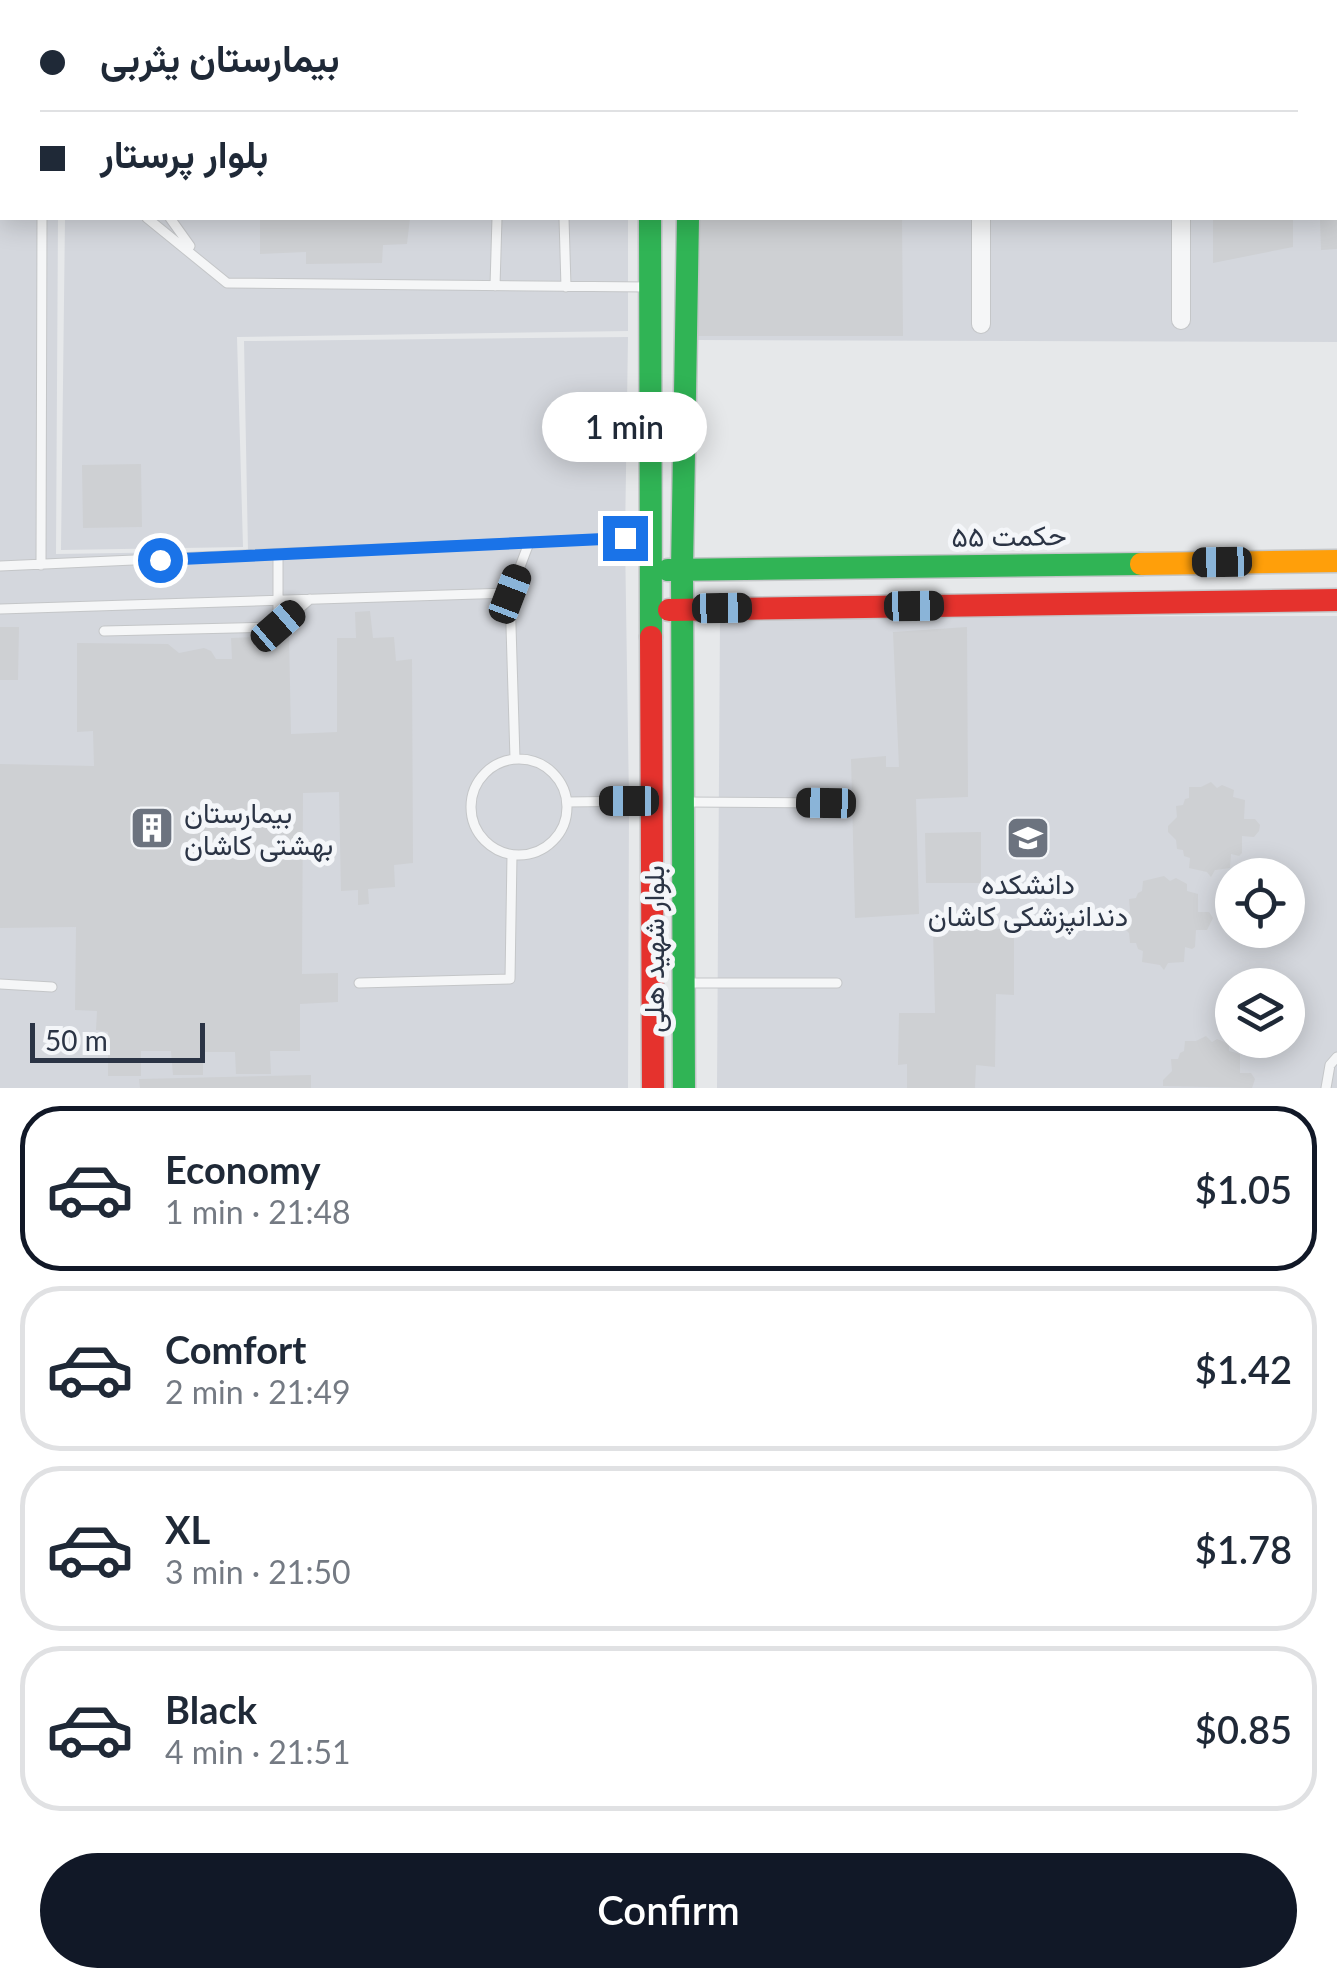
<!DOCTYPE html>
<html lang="en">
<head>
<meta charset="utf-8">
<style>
	:root { --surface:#fff; --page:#f6f6f7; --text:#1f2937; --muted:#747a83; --line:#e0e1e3; --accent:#111827 }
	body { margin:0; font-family:Lato,Vazirmatn,sans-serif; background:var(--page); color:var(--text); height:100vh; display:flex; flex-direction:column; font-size:38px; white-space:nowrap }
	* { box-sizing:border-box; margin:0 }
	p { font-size:32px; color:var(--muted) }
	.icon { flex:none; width:55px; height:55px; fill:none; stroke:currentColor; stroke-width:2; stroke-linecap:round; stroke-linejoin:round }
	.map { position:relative; height:1088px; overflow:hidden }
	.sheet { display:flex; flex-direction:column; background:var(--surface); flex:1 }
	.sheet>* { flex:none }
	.hud { position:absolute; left:0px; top:0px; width:1338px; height:220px; box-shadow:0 5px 25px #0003; display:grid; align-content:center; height:220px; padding:0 40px; background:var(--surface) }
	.fabs { position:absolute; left:1215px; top:858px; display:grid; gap:20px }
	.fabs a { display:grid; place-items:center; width:90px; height:90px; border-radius:50%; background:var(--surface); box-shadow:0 5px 25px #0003; font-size:50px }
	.scale { position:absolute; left:30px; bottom:25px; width:175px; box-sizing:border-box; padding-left:10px; border:5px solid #2b3445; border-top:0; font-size:28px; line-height:35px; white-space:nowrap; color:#2b3445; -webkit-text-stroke:8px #f4f6f9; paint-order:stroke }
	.end { position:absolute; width:45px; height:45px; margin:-22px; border:12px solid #1a73e8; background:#fff; box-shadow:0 0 0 5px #fff }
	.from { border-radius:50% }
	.bubble { position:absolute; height:70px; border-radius:35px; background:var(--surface); box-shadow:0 5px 25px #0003; font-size:32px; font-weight:600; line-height:70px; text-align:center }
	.car { position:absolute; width:30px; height:60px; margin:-30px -15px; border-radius:12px; box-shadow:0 0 8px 2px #0007; background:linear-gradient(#222 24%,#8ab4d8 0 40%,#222 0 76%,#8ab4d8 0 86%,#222 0) }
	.hud b { display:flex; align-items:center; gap:35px; height:95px; font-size:38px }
	.hud b+b { border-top:2px solid var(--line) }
	.hud i { width:25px; height:25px; background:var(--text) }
	ul { padding:18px 0 0; list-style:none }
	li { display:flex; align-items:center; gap:30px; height:165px; margin:0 20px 15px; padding:0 20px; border:5px solid var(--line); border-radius:40px }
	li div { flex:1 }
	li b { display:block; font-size:38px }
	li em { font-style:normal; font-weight:600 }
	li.on { border-color:var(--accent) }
	li>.icon { width:90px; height:90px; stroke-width:1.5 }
	.button { display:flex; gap:20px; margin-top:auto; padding:20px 40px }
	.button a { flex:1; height:115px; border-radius:60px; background:var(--accent); color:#fff; font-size:40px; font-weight:600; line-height:115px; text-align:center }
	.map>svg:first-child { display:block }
	.built { fill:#d4d7dd; fill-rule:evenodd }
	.building { fill:#ced0d3 }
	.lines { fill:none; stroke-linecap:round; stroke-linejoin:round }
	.lane-casing { stroke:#c4c6c8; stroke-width:11 }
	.street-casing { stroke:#c4c6c8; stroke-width:20 }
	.fast-casing { stroke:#c4c6c8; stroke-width:25 }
	.slow-casing { stroke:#c4c6c8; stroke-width:25 }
	.jam-casing { stroke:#c4c6c8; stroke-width:25 }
	.lane { stroke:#f5f6f7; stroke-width:9 }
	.street { stroke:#f5f6f7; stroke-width:18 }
	.fast { stroke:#30b455; stroke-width:22 }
	.slow { stroke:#ff9f0a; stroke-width:22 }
	.jam { stroke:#e5322d; stroke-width:22 }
	.route { stroke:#1a73e8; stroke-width:12 }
	.labels { text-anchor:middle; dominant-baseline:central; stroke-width:10; stroke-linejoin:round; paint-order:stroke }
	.street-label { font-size:28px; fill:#2b3445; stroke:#f4f6f9 }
	.poi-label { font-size:28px; fill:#2b3445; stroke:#f4f6f9; text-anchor:start }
</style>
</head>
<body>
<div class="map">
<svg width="1337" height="1088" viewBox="0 0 1337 1088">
	<rect width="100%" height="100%" fill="#e6e8ea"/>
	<path class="built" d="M0,0H60L2,2V218H58L56,554L248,551L244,341L628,337L625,538L629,801L628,1088H0Z
		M68,0H628L68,2Z
		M697,0H1337V342L697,340V218H1335V2Z
		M65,218H628V331L237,337L243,547L61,550Z
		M1337,616V1088H717L720,617ZM1232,875H1288V930H1232ZM1232,985H1288V1040H1232Z"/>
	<path class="building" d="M260,218H410L407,244L383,245L382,263L306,264V252L260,254Z
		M696,218H902L903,336H697Z
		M1213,218H1293V247L1213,263Z
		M1337,219V249L1321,250L1320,220Z
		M141,464L142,527L83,528L82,465Z
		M370,611L373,638L394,637L396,661L412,659L413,863L394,865L395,887L368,889L369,904L358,905V890L341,891L339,792L303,793L302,974L338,973V1002L300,1004V1051H270L271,1074H236L235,1052H203V1075H173L171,1051H141V1076H108V1032L96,1030L97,1011L75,1010L76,927L0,928V764L94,766L93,731L77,732V643L168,644L179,653L204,648L211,651L216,659H232L231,638L257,637V632L273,631V637H289L291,734L337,732V638H356L355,612Z
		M0,627H19L18,680H0Z
		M967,627L968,797L916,799L919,914L855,918L851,759L886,756V767H899L893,632Z
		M1211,782L1217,788L1222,785L1234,790L1233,797L1245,800L1244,819H1255L1260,825L1259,831L1254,837L1242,836V853L1239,856L1231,854L1230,868L1215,870L1211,877L1207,872L1189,868L1190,858L1184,856L1183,850L1177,849L1176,840L1168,832V826L1177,817L1176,806L1183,805L1185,799L1189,798V787H1201Z
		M981,832V883H926L925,833Z
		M1164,876L1170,881L1176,878L1187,884V891L1198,894V912H1209L1213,918L1207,930H1196L1195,947L1192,949L1185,947L1184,962L1168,963L1164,970L1160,965L1142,962L1143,951L1138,949L1136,943H1130L1129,933L1121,925V919L1130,911L1129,899L1136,898L1138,893L1142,891L1143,881Z
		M933,929H1014V995L996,994L995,1067L976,1065L975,1088H907V1064L898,1065L899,1013H935Z
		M1206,1036L1212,1042L1217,1039L1229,1044V1051L1240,1054V1073H1251L1255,1079L1252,1088L1163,1086V1080L1172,1071L1171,1059H1178L1180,1053L1184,1051L1185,1041H1196Z
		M311,1075V1088H140L139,1079Z"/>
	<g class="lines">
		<defs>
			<path id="lane" d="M597,0L598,2
				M43,2V0
				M190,2V0
				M147,218L227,283L648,287
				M170,218L190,246
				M564,218L566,287
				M495,286L497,218
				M41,565L42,218
				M0,566L625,538
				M0,609L510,593
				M278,627V556
				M104,631L278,627L310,599
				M471 807a48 48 0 1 1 96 0a48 48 0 1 1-96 0Z
				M515,759L510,593L529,543
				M567,802L649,801
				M686,802L826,803
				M359,983L510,979L512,855
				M686,983H837
				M0,984L52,987
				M1326,1088L1330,1065L1337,1057"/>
			<path id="street" d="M966,0L968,2
				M1181,0V2
				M981,218V324
				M1181,218V320"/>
			<path id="fast" d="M687,0V2
				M650,218L651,637
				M668,570L1141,564
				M684,1088L682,569L688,218"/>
			<path id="slow" d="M650,0V2
				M1141,564L1337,561"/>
			<path id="jam" d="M669,610L1337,600
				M651,637L653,1088"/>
		</defs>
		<use href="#lane" class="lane-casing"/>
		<use href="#street" class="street-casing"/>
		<use href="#fast" class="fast-casing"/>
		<use href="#slow" class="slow-casing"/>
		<use href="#jam" class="jam-casing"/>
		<use href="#lane" class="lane"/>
		<use href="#street" class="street"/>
		<use href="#fast" class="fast"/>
		<use href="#slow" class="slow"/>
		<use href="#jam" class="jam"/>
	</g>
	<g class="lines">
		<path class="route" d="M160,560L625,538"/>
	</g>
	<defs>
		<symbol id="building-square" viewBox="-11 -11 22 22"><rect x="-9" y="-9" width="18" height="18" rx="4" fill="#6c737f" stroke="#f4f6f9"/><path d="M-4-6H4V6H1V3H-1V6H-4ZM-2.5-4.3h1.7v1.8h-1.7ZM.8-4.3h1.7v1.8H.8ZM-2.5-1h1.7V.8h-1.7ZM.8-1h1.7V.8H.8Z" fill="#fff"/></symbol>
		<symbol id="university-square" viewBox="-11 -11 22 22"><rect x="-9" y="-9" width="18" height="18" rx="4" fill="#6c737f" stroke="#f4f6f9"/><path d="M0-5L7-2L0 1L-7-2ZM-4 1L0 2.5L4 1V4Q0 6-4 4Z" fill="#fff"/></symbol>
	</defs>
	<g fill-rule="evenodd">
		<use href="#building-square" x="127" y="803" width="50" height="50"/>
		<use href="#university-square" x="1003" y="813" width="50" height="50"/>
	</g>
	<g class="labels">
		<g class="street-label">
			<text transform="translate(1009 535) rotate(-1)">حکمت ۵۵</text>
			<text transform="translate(653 949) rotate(-90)">بلوار شهید هلی</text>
		</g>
		<g class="poi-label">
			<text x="184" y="812">بیمارستان<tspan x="184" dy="32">بهشتی کاشان</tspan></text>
			<text x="1028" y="883" text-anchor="middle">دانشکده<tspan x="1028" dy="32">دندانپزشکی کاشان</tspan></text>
		</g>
	</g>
</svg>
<div class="fabs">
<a><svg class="icon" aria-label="locate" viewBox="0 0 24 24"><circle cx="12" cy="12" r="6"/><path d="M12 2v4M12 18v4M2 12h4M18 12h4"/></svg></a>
<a><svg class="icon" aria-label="layers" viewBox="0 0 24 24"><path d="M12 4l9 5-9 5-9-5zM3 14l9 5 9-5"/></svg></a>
</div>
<div class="scale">50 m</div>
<i class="end from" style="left:160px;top:560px"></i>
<i class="end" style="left:625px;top:538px"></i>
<div class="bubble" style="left:542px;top:392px;width:165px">1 min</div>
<i class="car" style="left:1222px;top:562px;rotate:269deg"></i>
<i class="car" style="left:510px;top:594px;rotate:21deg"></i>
<i class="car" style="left:914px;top:606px;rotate:89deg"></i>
<i class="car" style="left:722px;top:608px;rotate:89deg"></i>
<i class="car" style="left:278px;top:626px;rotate:49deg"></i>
<i class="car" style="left:629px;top:801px;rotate:270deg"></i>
<i class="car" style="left:826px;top:803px;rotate:271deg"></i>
<div class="hud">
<b><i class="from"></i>بیمارستان یثربی</b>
<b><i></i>بلوار پرستار</b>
</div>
</div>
<section class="sheet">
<ul>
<li class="on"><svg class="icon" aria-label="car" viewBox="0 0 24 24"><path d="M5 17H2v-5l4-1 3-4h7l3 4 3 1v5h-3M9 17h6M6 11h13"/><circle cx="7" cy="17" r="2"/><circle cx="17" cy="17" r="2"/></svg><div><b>Economy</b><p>1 min · 21:48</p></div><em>$1.05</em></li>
<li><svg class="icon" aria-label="car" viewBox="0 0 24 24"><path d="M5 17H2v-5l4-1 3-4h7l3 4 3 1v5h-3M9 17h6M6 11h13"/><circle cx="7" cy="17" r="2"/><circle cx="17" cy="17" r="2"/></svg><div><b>Comfort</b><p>2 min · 21:49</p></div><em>$1.42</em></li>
<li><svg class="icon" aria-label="car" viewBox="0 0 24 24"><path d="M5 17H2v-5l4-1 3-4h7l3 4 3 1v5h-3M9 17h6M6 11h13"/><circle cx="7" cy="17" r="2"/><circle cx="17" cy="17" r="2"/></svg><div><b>XL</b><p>3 min · 21:50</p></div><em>$1.78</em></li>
<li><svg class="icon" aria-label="car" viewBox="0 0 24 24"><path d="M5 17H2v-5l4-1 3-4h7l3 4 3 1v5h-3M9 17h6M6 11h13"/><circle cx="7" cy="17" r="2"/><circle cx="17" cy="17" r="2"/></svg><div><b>Black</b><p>4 min · 21:51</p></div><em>$0.85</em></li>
</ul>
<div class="button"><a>Confirm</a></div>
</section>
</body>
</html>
